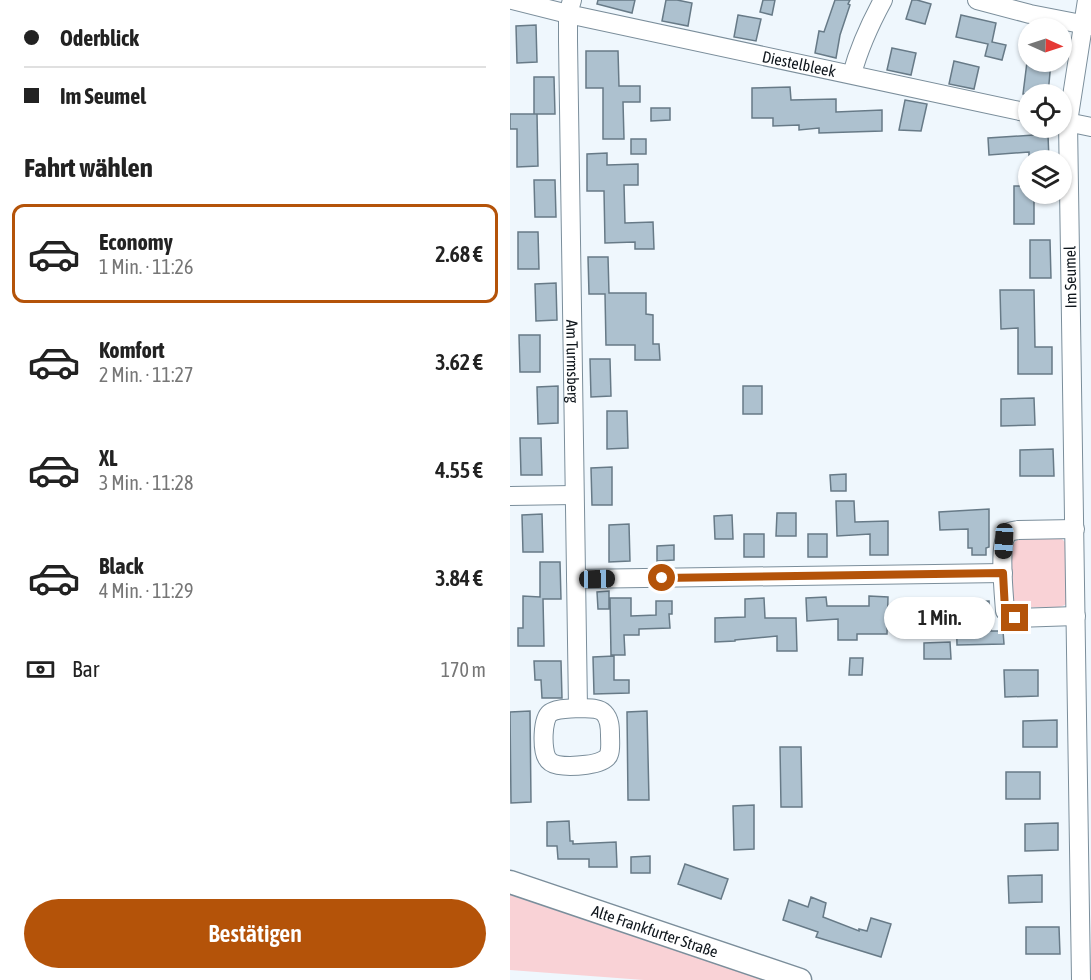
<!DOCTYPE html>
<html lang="de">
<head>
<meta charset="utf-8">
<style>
	:root { --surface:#fff; --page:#f2f2f2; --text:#222; --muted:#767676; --line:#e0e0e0; --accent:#b45309 }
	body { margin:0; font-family:"Asap Condensed",sans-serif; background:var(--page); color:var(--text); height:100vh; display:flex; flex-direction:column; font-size:22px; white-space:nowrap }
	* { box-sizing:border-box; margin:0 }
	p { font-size:20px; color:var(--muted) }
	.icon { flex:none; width:33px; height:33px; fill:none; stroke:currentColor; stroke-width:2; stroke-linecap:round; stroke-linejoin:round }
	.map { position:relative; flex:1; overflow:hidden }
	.details { display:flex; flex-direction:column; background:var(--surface); width:510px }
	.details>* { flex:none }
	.hud { display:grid; align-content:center; height:132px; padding:0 24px; background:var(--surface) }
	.needle { width:39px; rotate:93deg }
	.controls { position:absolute; left:508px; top:18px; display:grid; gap:12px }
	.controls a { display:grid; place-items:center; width:54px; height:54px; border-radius:50%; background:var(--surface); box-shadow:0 2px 4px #0004; font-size:30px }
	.end { position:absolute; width:27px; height:27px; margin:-14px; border:8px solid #b45309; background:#fff; box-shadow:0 0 0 3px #fff }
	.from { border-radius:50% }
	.bubble { position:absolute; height:42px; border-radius:21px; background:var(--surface); box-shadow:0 2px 4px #0004; font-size:20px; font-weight:600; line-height:42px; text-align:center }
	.car { position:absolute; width:18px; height:36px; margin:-18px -9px; border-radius:8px; box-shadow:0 0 4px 2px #0007; background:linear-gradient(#222 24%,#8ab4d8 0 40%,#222 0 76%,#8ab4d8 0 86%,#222 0) }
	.hud b { display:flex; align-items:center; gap:21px; height:57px; font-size:22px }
	.hud b+b { border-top:2px solid var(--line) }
	.hud i { width:15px; height:15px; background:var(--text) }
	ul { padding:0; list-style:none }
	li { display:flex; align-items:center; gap:18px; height:99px; margin:0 12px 9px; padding:0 12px; border:3px solid transparent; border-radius:12px }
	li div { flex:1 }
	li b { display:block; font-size:22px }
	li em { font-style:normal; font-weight:600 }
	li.current { border-color:var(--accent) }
	li>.icon { width:54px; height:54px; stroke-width:1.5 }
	h2 { padding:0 24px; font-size:27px; line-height:72px }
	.pay { display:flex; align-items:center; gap:15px; height:66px; padding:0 24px; font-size:22px }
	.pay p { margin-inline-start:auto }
	.button { display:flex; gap:12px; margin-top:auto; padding:12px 24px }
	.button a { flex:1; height:69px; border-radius:36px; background:var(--accent); color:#fff; font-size:24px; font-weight:600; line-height:69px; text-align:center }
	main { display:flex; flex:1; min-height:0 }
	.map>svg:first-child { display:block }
	.green { fill:#f9d2d6 }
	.building { fill:#adc1cf; stroke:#677a87; stroke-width:1.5 }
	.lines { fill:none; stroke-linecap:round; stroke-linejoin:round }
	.minor-casing { stroke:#7b8e9b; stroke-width:20 }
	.tertiary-casing { stroke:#7b8e9b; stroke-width:25 }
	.minor { stroke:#fff; stroke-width:18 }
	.tertiary { stroke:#fff; stroke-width:22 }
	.route { stroke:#b45309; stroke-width:8 }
	.labels { text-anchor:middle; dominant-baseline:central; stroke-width:4.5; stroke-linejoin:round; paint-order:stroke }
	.street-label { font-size:16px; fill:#10171d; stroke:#fff }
</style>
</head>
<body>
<main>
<section class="details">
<div class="hud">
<b><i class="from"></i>Oderblick</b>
<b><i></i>Im Seumel</b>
</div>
<h2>Fahrt wählen</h2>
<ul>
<li class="current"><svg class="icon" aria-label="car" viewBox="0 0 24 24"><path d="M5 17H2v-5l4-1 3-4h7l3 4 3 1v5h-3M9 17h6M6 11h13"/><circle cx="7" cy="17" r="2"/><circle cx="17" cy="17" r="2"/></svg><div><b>Economy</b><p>1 Min. · 11:26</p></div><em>2.68 €</em></li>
<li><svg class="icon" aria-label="car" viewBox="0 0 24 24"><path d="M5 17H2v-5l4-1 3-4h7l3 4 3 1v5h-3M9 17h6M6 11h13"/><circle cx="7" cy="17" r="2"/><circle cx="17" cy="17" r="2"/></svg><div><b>Komfort</b><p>2 Min. · 11:27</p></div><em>3.62 €</em></li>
<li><svg class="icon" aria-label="car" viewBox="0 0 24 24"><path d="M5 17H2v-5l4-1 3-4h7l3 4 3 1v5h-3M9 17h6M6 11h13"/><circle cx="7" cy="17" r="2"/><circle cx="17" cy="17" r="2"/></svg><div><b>XL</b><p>3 Min. · 11:28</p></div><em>4.55 €</em></li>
<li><svg class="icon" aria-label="car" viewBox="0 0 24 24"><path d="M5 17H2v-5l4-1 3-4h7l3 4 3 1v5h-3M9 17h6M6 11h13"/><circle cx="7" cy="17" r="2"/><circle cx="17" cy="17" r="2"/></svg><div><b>Black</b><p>4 Min. · 11:29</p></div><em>3.84 €</em></li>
</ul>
<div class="pay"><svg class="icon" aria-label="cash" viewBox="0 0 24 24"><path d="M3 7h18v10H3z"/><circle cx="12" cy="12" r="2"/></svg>Bar<p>170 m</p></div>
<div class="button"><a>Bestätigen</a></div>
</section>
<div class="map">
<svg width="581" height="980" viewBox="0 0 581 980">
	<rect width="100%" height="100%" fill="#eff7fd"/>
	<path class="green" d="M510,538H551L557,544L558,601L555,605L547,608L513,607L505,603C501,595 499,559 502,550C503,544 505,541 510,538Z
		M0,895L247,978L252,980H134L0,970Z"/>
	<path class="building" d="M88,0H125L122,13L87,4Z
		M156,0H167L182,3L178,26L152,21Z
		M253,0H265L262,15L250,12Z
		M325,0H340L338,4L340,5L330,35L326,58L305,53L309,31L314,32Z
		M402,0H407L421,4L415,24L396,19Z
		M228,15L251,19L246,41L224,37Z
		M451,15L486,23L482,42L496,45L492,60L475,56L478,44L446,37Z
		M26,25L27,62L7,63L6,26Z
		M382,48L406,53L401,75L377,70Z
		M76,51H108L109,86H130V102H113L114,139H93V88H76Z
		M444,61L469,67L464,89L439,84Z
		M517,62H541L538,94H513Z
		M24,77H44L45,114H24Z
		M280,87L281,100L326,99V112L372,110V131L309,133V128L289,130V125L263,126V118H242V88Z
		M395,100L417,104L411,131L389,130Z
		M141,108H160V120L141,121Z
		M0,114H27L28,166L7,167V129H0Z
		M524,135H538L539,160H519V152L479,155L478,138Z
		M121,139H136V154H121Z
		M97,153V165L128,164V185H114L115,223L143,222L144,249H125V242L95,243L94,191H77V154Z
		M24,180H45L46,217H25Z
		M504,186H519V194H524V224H504Z
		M8,232H28L29,269H8Z
		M520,240H540L541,278H520Z
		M78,257H98L99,293H136V314L143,315V344H149L150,360H125V345H96L95,294H79Z
		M46,283L47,320L26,321L25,284Z
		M490,290H524L525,347H542V374H508V328L491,329Z
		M9,335H30V372H10Z
		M80,359H100L101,396L81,397Z
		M48,386V423L28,424L27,387Z
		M233,386H252V414H233Z
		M524,398L525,425L491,426V399Z
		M97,411H117L118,448L97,449Z
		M10,438H31L32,475H11Z
		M543,449L544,476H510V450Z
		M102,467V505H82L81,468Z
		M336,474V491H321L320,475Z
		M326,501H344L345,522L378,521V555H360V534L327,536Z
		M479,509V547L476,548V555H462V548H458V529L430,530L429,512Z
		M267,513H286V536H266Z
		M32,514L33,552H13L12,515Z
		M222,515L223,539H205L204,516Z
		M119,524L120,561L99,562V525Z
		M234,534H254V557H234Z
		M298,534H317V557H298Z
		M164,545V560L147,561V546Z
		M30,562H50L51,599H33L34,646H8V628H13V596L30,597Z
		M99,591V609H88L87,592Z
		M359,596L378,597L377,634H347V640H328V619L297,621L296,598L316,597L317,606H359Z
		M100,598H121V616L146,615V601H162V614H159L160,628L129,629V635H114L115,655H101Z
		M254,598L255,618H286L287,651H267V636L225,640V641L205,642V618L235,617V599Z
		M479,601L481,631H493L494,644L447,645L446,602Z
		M440,642L441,659H414V643Z
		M104,656V680H119V693L84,694L83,657Z
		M340,658H353L352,675H339Z
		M24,661H51L52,698H32L31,680H25Z
		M494,670H528V696L495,697Z
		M20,711L21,802L1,803L0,712Z
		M137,711L139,800H118L117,712Z
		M547,720V747H513V721Z
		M270,747H291L292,807H271Z
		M496,772H530V799H496Z
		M244,805V849L224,850L223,806Z
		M59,821L60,841H63V844L106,842L107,867H79V859H48L47,846H37V822Z
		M548,823V850L515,851V824Z
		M140,856V873H121V857Z
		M175,864L218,879L211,899L168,884Z
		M532,875V902L499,903L498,876Z
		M301,897L316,903L313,917L349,931V929L357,931L361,918L381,924L371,957L306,937L308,932L273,920L279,900L298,907Z
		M516,927H549L550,954H516Z"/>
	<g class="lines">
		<defs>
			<g id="minor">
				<path id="s1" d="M2,0L58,14L519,113"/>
				<path id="s2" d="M62,0L58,14V41L68,708"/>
				<path d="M467,0L520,14L581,26"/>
				<path d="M342,74C349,48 360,24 373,0"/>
				<path d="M552,121L581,127"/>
				<path d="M0,496L64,495"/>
				<path d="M565,529L508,530C502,531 498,531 496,536C489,548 494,596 495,611L500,615L505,618L566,616"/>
				<path d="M66,579L493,573"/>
				<path d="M68,708C76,709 88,707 94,713C100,719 100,728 100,735C100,741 101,749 99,754C96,766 59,767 48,765C43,764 39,762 37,758C32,750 32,719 40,713C47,708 59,709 68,708Z"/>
				<path d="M571,980L558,122L577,0"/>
			</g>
			<g id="tertiary">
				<path id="s3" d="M0,882L290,980"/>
			</g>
		</defs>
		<use href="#minor" class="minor-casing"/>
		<use href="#tertiary" class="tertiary-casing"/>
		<use href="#minor" class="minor"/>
		<use href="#tertiary" class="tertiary"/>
	</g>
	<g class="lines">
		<path class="route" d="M152,578L493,573L495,610L500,615L505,618"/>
	</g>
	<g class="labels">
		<g class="street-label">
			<text stroke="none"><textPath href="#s1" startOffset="294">Diestelbleek</textPath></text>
			<text transform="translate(560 277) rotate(-91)">Im Seumel</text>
			<text stroke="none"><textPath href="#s2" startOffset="362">Am Turmsberg</textPath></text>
			<text stroke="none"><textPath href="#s3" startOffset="153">Alte Frankfurter Straße</textPath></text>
		</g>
	</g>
</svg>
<div class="controls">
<a><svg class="needle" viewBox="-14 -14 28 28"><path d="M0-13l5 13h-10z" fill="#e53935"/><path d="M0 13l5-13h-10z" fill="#767676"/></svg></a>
<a><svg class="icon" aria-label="locate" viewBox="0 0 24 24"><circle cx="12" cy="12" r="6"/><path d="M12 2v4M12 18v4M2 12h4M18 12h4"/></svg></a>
<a><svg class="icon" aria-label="layers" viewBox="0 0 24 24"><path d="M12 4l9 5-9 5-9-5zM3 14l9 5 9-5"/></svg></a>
</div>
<i class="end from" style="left:152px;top:578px"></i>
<i class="end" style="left:505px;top:618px"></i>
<div class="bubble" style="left:374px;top:597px;width:111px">1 Min.</div>
<i class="car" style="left:494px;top:541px;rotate:183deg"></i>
<i class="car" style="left:87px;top:579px;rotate:89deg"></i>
</div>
</main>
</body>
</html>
